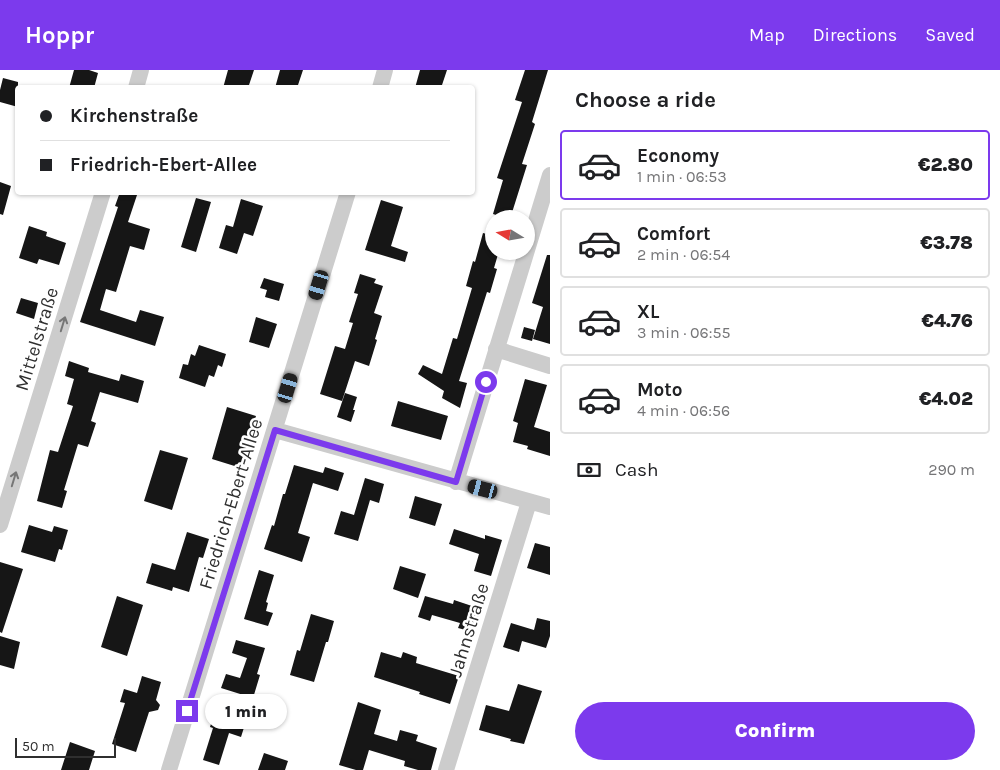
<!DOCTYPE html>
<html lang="en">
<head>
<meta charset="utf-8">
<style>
	:root { --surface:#fff; --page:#f6f6f6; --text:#202124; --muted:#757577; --line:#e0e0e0; --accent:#7c3aed }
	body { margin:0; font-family:Karla,sans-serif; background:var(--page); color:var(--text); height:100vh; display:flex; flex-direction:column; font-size:19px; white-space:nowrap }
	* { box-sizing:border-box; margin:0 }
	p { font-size:16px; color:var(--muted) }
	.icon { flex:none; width:28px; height:28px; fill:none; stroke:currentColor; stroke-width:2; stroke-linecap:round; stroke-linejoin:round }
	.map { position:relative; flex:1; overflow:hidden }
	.panel { display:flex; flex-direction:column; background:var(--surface); width:450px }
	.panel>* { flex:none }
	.banner { position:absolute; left:15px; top:15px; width:460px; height:110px; border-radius:5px; box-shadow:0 1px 4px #0004; display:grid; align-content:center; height:110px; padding:0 25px; background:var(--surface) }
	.needle { width:32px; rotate:281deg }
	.buttons { position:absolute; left:485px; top:140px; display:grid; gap:10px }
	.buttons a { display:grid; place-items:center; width:50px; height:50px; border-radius:50%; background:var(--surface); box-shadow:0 1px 4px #0004; font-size:25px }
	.scale { position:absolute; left:15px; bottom:12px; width:101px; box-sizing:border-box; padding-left:5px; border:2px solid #2f2f2f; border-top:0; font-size:14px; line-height:18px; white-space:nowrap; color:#2f2f2f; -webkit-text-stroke:4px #fff; paint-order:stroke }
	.end { position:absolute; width:22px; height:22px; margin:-11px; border:6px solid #7c3aed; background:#fff; box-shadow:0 0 0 2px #fff }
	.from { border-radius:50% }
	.bubble { position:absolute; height:35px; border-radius:18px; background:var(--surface); box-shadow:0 1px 4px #0004; font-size:16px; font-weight:800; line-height:35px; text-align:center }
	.car { position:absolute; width:15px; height:30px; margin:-15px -8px; border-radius:6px; box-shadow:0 0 4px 1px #0007; background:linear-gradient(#222 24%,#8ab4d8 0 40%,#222 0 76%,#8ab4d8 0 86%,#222 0) }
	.banner b { display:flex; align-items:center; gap:18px; height:48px; font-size:19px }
	.banner b+b { border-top:1px solid var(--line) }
	.banner i { width:12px; height:12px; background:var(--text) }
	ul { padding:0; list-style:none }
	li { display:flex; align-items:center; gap:15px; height:70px; margin:0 10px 8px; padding:0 15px; border:2px solid var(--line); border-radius:5px }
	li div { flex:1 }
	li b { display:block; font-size:19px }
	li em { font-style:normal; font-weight:800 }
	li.selected { border-color:var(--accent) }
	li>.icon { width:45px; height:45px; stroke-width:1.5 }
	h2 { padding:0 25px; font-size:22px; line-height:60px }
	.pay { display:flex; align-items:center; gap:12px; height:55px; padding:0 25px; font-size:19px }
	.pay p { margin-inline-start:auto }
	.button { display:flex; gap:10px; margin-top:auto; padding:10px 25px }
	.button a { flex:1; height:58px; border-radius:30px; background:var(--accent); color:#fff; font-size:20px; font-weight:800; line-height:58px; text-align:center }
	header { display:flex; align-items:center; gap:30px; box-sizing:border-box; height:70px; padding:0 25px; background:var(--accent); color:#fff }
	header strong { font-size:24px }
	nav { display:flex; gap:28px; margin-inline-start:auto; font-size:18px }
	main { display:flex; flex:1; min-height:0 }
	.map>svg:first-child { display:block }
	.building { fill:#161616 }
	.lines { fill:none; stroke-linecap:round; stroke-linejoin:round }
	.minor { stroke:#ccc; stroke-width:16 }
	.oneway { stroke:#767676 }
	.route { stroke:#7c3aed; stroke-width:6 }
	.labels { text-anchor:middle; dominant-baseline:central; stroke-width:5; stroke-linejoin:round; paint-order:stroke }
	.street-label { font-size:19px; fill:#2f2f2f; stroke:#fff }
</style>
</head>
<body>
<header>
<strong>Hoppr</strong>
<nav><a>Map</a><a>Directions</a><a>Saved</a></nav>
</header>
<main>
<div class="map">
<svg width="550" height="700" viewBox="0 0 550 700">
	<rect width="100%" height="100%" fill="#fff"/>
	<path class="building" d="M74,0H89L98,3L94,18H69Z
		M228,0H254L248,18H223Z
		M280,0H303L297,18H275Z
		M420,0H447L441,18H415Z
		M525,0H548L532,52L535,54L522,94L527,95L510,149H508L493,144L503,110L497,108L522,32L515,30Z
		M3,8L18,12V37L0,32V20Z
		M0,112L11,116L3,145L0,144Z
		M120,122H138L128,152L150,159L144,180L130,176L116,222L106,219L100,240L136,252L140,240L164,247L155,276L80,252L118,137L115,136Z
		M196,128L211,132L196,182L181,177Z
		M241,129L263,136L253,166L244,163L237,184L219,178L226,155L233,157Z
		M381,130L403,137L391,176L408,182L405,192L365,180Z
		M29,156L47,162L46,166L66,173L59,195L39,189L37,194L19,188Z
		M483,163L494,166V181H499L494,198L497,199L490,223L487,222L459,311L467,313L460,338L442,328L444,321L418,304L423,295L442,304L453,268L457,269L472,218L466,216L473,191L475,192Z
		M547,185H550V274L533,269L543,237L532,233Z
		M360,204L376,209L374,213L383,216L374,243L382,246L375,269L377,270L369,296L355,291L342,331L320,324L335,276L345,279L353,253L349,252L358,224L354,223Z
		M264,208L284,214L279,231L265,227L267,220L260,218Z
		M21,228L38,233L34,249L16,243Z
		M256,247L277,254L269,278L249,272Z
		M524,257L535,260L532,271L521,268Z
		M199,275L226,284L222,297L218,295L214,307L209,305L205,317L179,308L183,294L188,295L191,284L195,286Z
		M69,291L89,298L88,302L119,311L121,304L144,311L138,333L100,322L91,351L96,353L88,377L78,374L64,420L67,421L62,438L37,431L50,380L58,382L73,336L67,334L74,309L65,306Z
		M525,309L547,315L534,357L550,362V386L527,379L528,376L513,372L518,353L513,351Z
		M345,323L357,327L353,340H355L351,352L337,347Z
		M398,331L448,346L441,370L391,356Z
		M227,337L256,346L241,398L212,389Z
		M160,380L188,388L172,440L144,431Z
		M294,395L323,403L325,397L344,403L338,421L313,413L298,463L310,467L302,492L264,479L272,455L274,456L283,424H285Z
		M365,408L384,414L379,433L370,430L358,471L334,464L341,441L354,445Z
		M415,426L442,434L435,456L409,448Z
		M29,455L52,462L54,456L68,460L62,480L59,479L55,492L21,482Z
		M454,459L485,469V465L502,470L491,506L474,501L479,484L449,474Z
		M187,462L209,469L203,488L199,487L189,522L173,517L172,521L146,513L152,493L175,500Z
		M535,473L550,477V505L527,498Z
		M0,492L23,499L2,563L0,562Z
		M400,496L426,504L418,528L393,519Z
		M259,500L274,505L266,532L268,533L266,541L273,543L268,556L244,549Z
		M117,526L143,535L127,586L101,577Z
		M425,526L453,534L454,530L481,539L473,562L458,558L460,553L432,545L430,551L418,547Z
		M311,544L334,551L328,572H326L314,612L290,605L297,580L300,581Z
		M537,548L550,551V566L546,578L522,571L519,582L503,577L511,553L534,560Z
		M0,566L20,572L14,599L0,595Z
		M236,570L265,578L257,604L260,605L253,628L221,618L226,604L240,608L247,588L232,583Z
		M381,582L401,588L403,582L417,587L416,593L459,606L450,634L419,624L420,622L374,607Z
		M142,606L161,612L156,630L160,635L158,640L149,642L136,682L112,674L125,633L120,632L124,619L137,623Z
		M518,614L542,621L524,674L510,671L511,669L479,660L486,635L509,641Z
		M358,632L381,640L374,664L397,671L400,660L418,665L416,671L437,678L431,700H418L404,696L405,691L369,680L363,700H356L339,695Z
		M216,638L247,648L241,667L229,663L219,695L203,690L213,658L210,657Z
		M70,672L95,681L89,700H61Z
		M264,683L288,691L285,700H258Z"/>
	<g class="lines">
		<path class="minor" d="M136,18L141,0
			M380,18L385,0
			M496,279L550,296
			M275,360L550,437
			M456,412L550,105
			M0,455L103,122
			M169,700L348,122
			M446,700L529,432"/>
	</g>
	<defs><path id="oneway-shaft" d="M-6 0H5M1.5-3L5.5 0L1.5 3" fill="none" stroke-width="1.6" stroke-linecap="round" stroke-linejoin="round" transform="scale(1.25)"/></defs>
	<g class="oneway">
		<use href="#oneway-shaft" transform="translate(63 254) rotate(-73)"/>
		<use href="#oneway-shaft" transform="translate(14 409) rotate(-73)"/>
	</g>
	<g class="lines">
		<path class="route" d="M187,641L275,360L456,412L486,312"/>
	</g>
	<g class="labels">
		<g class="street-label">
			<text transform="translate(37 269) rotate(-73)">Mittelstraße</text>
			<text transform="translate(231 434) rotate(-73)">Friedrich-Ebert-Allee</text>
			<text transform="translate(469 560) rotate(-73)">Jahnstraße</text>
		</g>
	</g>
</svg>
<div class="buttons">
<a><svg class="needle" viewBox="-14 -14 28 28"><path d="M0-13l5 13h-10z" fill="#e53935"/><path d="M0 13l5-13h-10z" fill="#757577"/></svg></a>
</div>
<div class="scale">50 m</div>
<i class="end from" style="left:486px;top:312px"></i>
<i class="end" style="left:187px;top:641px"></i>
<div class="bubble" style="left:205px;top:624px;width:82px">1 min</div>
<i class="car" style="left:319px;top:215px;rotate:197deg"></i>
<i class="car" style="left:288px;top:318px;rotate:17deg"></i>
<i class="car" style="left:483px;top:419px;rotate:285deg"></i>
<div class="banner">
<b><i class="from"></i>Kirchenstraße</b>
<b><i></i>Friedrich-Ebert-Allee</b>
</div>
</div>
<section class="panel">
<h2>Choose a ride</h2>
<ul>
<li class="selected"><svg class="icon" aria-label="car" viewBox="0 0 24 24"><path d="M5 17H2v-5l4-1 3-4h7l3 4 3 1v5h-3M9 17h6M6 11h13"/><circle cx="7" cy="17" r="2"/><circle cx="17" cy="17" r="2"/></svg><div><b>Economy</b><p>1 min · 06:53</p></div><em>€2.80</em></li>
<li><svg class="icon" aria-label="car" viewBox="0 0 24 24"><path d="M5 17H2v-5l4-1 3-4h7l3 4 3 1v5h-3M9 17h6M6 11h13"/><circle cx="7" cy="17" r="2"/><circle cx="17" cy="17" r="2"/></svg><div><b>Comfort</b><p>2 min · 06:54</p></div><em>€3.78</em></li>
<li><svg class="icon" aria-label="car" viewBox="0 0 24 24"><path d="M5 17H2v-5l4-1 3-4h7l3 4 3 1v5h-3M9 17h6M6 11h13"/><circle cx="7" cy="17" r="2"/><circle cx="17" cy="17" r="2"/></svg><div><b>XL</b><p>3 min · 06:55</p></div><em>€4.76</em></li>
<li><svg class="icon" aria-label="car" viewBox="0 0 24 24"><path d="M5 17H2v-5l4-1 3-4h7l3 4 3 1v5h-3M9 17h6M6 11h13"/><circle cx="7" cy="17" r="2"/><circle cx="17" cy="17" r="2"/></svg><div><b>Moto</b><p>4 min · 06:56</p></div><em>€4.02</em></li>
</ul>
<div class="pay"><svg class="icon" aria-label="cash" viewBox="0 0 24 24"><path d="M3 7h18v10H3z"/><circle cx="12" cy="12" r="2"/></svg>Cash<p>290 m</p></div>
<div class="button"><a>Confirm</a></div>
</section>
</main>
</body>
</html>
